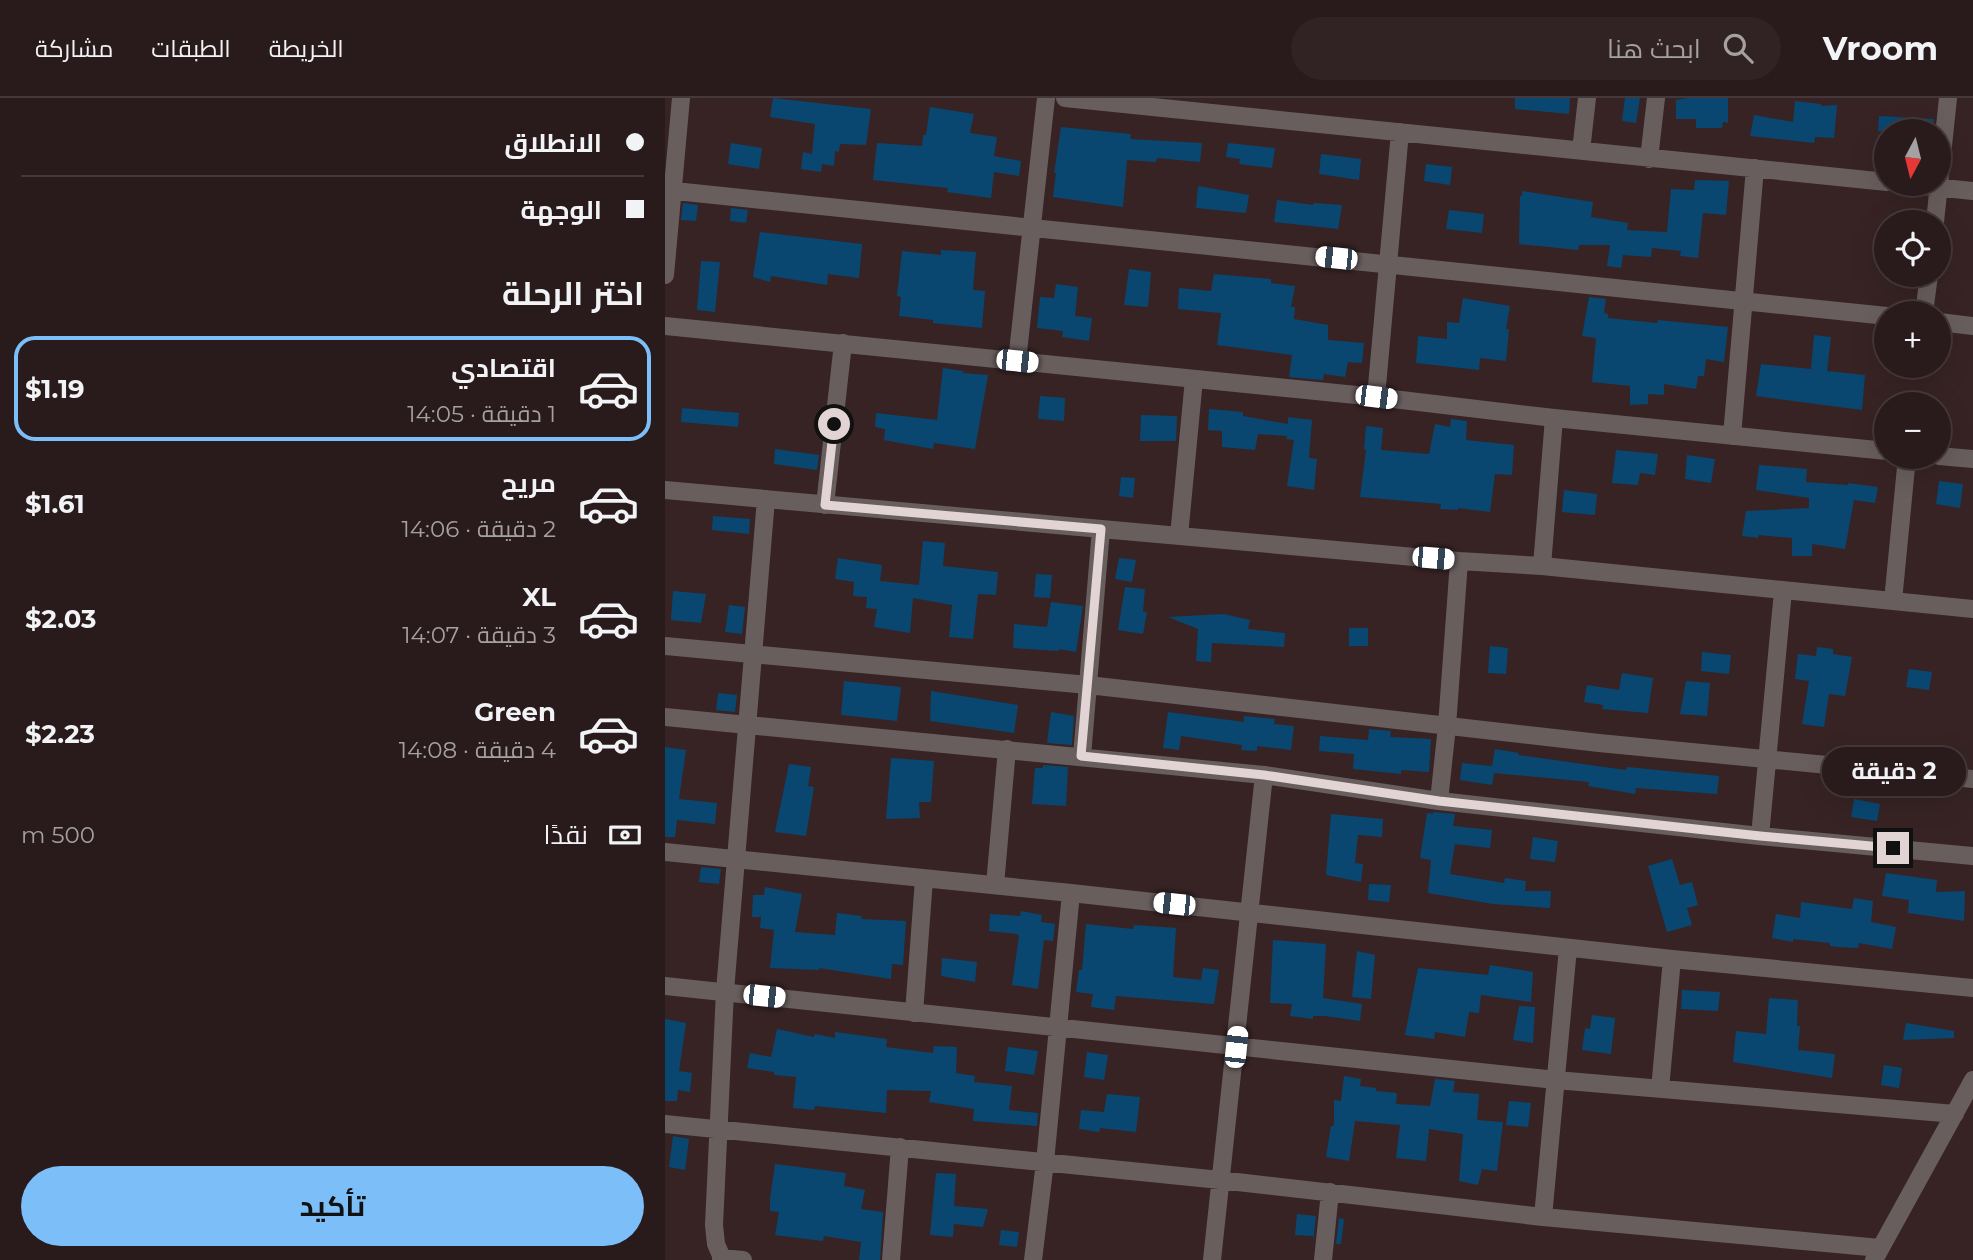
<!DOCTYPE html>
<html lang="ar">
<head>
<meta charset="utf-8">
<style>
	:root { --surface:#291a1b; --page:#312324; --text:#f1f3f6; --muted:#a5a1a3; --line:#45383a; --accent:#7bbef8 }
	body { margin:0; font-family:Montserrat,Cairo,sans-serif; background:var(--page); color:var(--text); direction:rtl; height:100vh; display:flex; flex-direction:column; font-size:26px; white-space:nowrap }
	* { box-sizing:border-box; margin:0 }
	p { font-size:23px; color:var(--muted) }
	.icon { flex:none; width:38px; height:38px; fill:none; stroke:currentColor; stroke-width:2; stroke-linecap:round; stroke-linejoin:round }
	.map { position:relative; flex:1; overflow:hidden; direction:ltr }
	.side { display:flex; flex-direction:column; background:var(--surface); width:665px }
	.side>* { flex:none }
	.hud { display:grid; align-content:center; height:154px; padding:0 21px; background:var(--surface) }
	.needle { width:46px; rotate:187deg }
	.tools { position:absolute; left:1209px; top:21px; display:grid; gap:14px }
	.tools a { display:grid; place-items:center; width:77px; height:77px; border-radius:50%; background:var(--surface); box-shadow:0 7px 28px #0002,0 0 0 2px var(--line); font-size:35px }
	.end { position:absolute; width:32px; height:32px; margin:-16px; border:9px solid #e2d4d4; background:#111; box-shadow:0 0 0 4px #111 }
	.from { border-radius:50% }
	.bubble { position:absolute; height:49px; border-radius:24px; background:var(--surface); box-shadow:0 7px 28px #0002,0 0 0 2px var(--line); font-size:23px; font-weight:700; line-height:49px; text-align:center; direction:rtl }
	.car { position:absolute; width:21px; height:42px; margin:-21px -10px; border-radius:9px; box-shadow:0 0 5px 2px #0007; background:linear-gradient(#fff 24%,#345 0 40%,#fff 0 76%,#345 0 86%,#fff 0) }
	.hud b { display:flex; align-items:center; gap:24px; height:66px; font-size:26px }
	.hud b+b { border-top:2px solid var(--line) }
	.hud i { width:18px; height:18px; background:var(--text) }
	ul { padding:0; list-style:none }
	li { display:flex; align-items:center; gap:21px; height:105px; margin:0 14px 10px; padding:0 7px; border:4px solid transparent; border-radius:21px }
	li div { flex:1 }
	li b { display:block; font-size:26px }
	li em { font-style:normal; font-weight:700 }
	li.selected { border-color:var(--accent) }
	li>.icon { width:63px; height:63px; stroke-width:1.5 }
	h2 { padding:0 21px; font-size:32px; line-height:84px }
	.pay { display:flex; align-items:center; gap:18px; height:77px; padding:0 21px; font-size:26px }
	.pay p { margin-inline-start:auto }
	.primary-button { display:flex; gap:14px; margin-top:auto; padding:14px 21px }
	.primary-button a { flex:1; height:80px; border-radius:42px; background:var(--accent); color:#111; font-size:28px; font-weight:700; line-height:80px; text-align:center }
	header { display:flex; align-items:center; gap:42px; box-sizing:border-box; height:98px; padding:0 35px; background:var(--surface); border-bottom:2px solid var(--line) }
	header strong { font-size:33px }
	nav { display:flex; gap:38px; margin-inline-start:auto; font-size:24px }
	.search { width:490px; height:63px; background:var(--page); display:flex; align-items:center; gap:18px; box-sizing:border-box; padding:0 24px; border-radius:38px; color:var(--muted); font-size:26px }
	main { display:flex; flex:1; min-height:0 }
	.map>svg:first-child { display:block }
	.building { fill:#094771 }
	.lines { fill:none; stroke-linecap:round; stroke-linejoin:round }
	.street { stroke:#695e5e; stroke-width:18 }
	.route { stroke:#e2d4d4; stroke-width:9 }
</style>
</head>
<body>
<header>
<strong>Vroom</strong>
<div class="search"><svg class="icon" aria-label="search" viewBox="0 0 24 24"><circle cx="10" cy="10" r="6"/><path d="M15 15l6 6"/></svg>ابحث هنا</div>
<nav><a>الخريطة</a><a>الطبقات</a><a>مشاركة</a></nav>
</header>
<main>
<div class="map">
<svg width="1308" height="1162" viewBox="0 0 1308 1162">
	<rect width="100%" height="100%" fill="#372324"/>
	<path class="building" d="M108,0L206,11L201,47L175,46L174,54L170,53L169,68L157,66L156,74L136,71L138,54L147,56L150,26L105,19Z
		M850,0H905L904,16L850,11Z
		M960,0H975L971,25L957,23Z
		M1022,0H1063V25L1058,24L1057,30H1031V21H1011V2Z
		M1130,3L1156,6V8L1172,7L1169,40L1150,39L1149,45L1085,38L1089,17L1128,24Z
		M265,9L309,16L305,35L332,39L329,58L356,63L354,78L329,74L326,100L282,94L283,90L208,82L212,45L257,48L258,37H261Z
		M1214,18L1269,21L1268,33H1213Z
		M396,29L466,36L465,41L537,45L535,64L492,60L491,64L462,62L458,109L388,99L391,75H389Z
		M66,45L97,50L94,71L63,66Z
		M563,45L610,50L607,70L574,66L575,61L561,59Z
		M656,56L696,61L694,82L654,76Z
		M761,66L787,69L785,87L759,83Z
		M1030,82L1064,83L1061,117L1038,115L1033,160L1015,158L1016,153L987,150L986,159L958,157L956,170L942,168L945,147H914L913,152L854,146L855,98H857V93L928,104L926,119L963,125L962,132L1002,134L1006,91L1029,92Z
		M533,88L584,97L581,115L531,110Z
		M612,102L648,107L649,105L677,107L673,131L609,124Z
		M18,105L33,107L31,123L16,122Z
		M66,110L83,112L81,125L65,123Z
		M784,112L819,116L817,135L781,131Z
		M95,134L197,146L194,180L163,176L162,187L106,178L105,184L88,179Z
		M276,152L311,154L308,192L320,193L317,230L268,225V222L234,218L236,199L232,198L237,153L276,157Z
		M36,163L55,164L50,214L32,212Z
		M464,171L486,174L483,209L459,207Z
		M549,176L606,181V185L630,188L626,209H630L629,221L663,227V242L699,245L697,265L683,264L680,279L659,276L658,282L624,279L627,257L552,247L556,215L513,211L514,190L546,193Z
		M391,186L413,189L410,218L427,220L424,243L397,239L398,233L372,230L375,199L389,200Z
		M924,199L941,201L939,215L943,216V220L992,225L993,222L1063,229L1059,264L1041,261L1039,278H1033L1031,291L999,286V297L983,296V306L965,307V288L927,284L931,240L917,238Z
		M798,200L845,208L841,231H844L841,263L815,260L814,272L751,265L753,238L782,241V224L794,225Z
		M1149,237L1166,239L1162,273L1200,277L1197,312L1091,298L1096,266L1146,271Z
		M278,270L298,273V275L323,277L310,351L269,345L268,351L219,342L220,331L210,329L211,315L272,322Z
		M375,298L400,300L399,323L373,321Z
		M17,310L74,315L73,329L16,324Z
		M544,311L578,314V318L623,326V319L647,322L644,360L652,361L649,392L622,388L629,342L621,341L622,338L593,336L590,352L557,349V333L543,332Z
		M476,317L512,318L511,343H475Z
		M786,321L802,323L801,342L849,347L847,377L830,376L825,414L793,410V412L775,411L776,406L695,399L701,352L699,351L701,328L718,330L716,352L764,356L770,326L785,329Z
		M110,351L154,357L152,372L109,366Z
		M951,352L993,356L990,377L975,375L973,387L947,385Z
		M1022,357L1050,361L1046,385L1020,381Z
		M1094,367L1142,371L1141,384L1183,387V385L1213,389L1210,405L1189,402L1180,451L1147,446V458H1127V440L1094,437L1093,440L1077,438L1081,413L1144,410V400L1091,392Z
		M456,379L470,380L468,400L454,398Z
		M1274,383L1298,386L1295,410L1271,406Z
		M899,392L932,396L930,417L897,414Z
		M48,418L85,421L84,436L47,432Z
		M258,443L280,445L278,468L333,474L331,497L313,496L308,541L284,539L287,507L248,500L245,535L209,529L212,511L201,510L202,499L188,498L189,484L170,481L173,460L217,467L215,483L254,487Z
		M454,460L471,462L467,484L450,481Z
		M371,476L387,477L385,500L369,499Z
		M460,489L480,491L478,514H482L478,536L453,532Z
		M8,493L41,496L36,525L6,522Z
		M386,504L418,508L411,554L394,551V553L348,550L349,526L382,529Z
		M64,507L80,509L77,536L60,534Z
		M559,516L585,522L583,531L620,535L619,549L547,545L546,564L531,563L533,531L503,519Z
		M684,530H703V548H684Z
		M825,548L843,550L841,576L823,575Z
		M1152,549L1168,551V556L1187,559L1180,598L1164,596L1159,629L1137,626L1144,583L1130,581L1133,556L1151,558Z
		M1037,554L1066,557L1064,576L1036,573Z
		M1244,571L1267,574L1264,592L1241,589Z
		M957,575L988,580L983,615L937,611L938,607L919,604L922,587L954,592Z
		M179,583L236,589L232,623L176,617Z
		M1021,583L1045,585L1042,618L1015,616Z
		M266,593L353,607L349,635L265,623Z
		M53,595L72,597L70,614L51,612Z
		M386,614L409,618L407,647L382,645Z
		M503,614L579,624V618L610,621L609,626L629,628L626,652L592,648V653L576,652L577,647L516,638L514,652L498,650Z
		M704,631L726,633L725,639L766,641L764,674L736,672V676L688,671L689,656L654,653L655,638L703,642Z
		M0,649L21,652L14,701L52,705L50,726L12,722L10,739H0Z
		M830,651L854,655L853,657L961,672L962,669L1054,678L1052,696L971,690L970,696L923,688L924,684L829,675L827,687L795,682L797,665L827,668Z
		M226,660L269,663L266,704H254L255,720L221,721Z
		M124,666L146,669L143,688L149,689L141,738L110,734Z
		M378,667L403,669L401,708L367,706L370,670H378Z
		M1189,701L1215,706L1212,723L1186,719Z
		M768,714L790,716L788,728L827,732L825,750L790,746L785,776L839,785L840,780L861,783L860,793H886L885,810L828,806L763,795L766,762L755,760L762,715L768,716Z
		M666,716L718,721L717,739L693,737L690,765L698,766L696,784L661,777Z
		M868,739L893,743L890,764L865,761Z
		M1007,761L1015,787L1027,784L1033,807L1022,810L1027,827L1002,834L983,768Z
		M36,769L56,771L54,786L34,784Z
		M1221,775L1272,782L1271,794L1300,793L1299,823L1243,815L1244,802L1217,798Z
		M704,786L726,787L724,804L703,802Z
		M100,789L137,796L130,834L170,837L172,815L197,818L196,821L241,823L238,867L227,866L226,881L154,870V872L105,870L109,832L95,830L96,819H87L88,797H99Z
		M1189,800L1208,803L1206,824L1231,829L1227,851L1194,845L1193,850L1173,849L1165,848V845L1128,841V844L1107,840L1111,816L1135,820L1136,804L1187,811Z
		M356,813L377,817L376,824L390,826L388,843L379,842L373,891L347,887L354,838L352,836L324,833L325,816L355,818Z
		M421,826L468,831L469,827L511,830L508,879L536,882L538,870L554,872L549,906L451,898L449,912L426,909L428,896L411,894L414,872H417Z
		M608,842L661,846L658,900L697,906L695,923L660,918H648V921L625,918L627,906L605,905Z
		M692,853L710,857L706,901L687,899Z
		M277,860L312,864L310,884L276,878Z
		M825,867L868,874L866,904L816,897L814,915L804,914L800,939L770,934L769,941L740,937L753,870L823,877Z
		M1017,892L1055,894L1053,913L1016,911Z
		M1104,900L1133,902L1132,928H1135L1133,952L1170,956L1167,980L1068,964L1071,933L1101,936Z
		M854,908L870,909L868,945L848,942Z
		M927,917L950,920L946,956L917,952L920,930L925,931Z
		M0,921L21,925L14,973L27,975L25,994L13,992L12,1003H0Z
		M1241,925L1289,933V940L1238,942Z
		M112,931L149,939L150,936L170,940V934L222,941L221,949L268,955L269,948L292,949L291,975L310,978L309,984L347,988L344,1012L373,1015L372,1028L308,1023L309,1011L264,1004L266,993L222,992L221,1015L150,1008L149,1012L128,1010L131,979L109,977V974L82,970L85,955L106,959Z
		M343,949L373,953L369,977L340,973Z
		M422,954L443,957L439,982L419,979Z
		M1219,967L1237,970L1234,990L1216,987Z
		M679,978L696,981L695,988L711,990V993L732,995L731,1006L765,1008L770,981L790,983L788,994L814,996L812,1022L838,1024L832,1073L817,1071L813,1087L794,1083L798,1036L764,1031L761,1063L731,1060L735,1027L690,1023L684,1063L661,1059L666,1028H669V1002L676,1003Z
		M442,996L475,999L471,1034L435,1030L434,1034L414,1031L416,1012L439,1014Z
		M844,1003L866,1005L863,1029L841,1027Z
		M8,1038L24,1041L20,1072L4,1069Z
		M110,1066L181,1075L179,1088L200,1092L196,1111L218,1114L215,1162H194L196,1144L159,1138L158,1143L110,1137L114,1114L105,1113V1101Z
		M271,1075L291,1076L289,1108L323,1111L318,1129L289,1126L288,1139L265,1137Z
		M632,1116L651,1118L648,1144V1138L630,1137Z
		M674,1120L679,1121L676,1146H671Z
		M336,1132L354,1134L352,1149L334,1147Z"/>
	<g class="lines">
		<path class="street" d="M400,0L1222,84
			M916,53L922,0
			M984,61L991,0
			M1240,86L1308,93
			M0,92L1222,218
			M1270,124L1283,0
			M0,177L16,0
			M1259,215L1264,177
			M1274,224L1308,228
			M0,228L711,299L889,320L1222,353
			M352,263L381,0
			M711,299L735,34
			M1067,338L1090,70
			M1274,358L1308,361
			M0,392L794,463L877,468L1308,511
			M160,407L178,245
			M514,438L529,281
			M877,468L889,320
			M1228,503L1242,359
			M0,548L423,587L934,645L1308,681
			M0,619L599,677L774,703L1095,738L1308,758
			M417,658L436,431
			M774,703L782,628L794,463
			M1095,738L1118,493
			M0,754L406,795L1007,861L1308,890
			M330,787L342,651
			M0,888L891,982L1290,1016
			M249,915L259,781
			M995,991L1007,861
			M0,1026L555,1082L878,1119L1215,1150
			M878,1119L903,850
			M56,1160L78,1162
			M58,1162L51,1146L49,1127L60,893L101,401
			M226,1162L235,1049
			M368,1162L380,1064L406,795
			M547,1162L599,677
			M658,1162L665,1094
			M1209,1162L1308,982"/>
	</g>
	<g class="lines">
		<path class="route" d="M169,326L160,407L436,431L416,658L599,677L774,703L1095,738L1228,750"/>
	</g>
</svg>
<div class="tools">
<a><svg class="needle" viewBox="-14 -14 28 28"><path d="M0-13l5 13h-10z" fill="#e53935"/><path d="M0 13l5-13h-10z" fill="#a5a1a3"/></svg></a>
<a><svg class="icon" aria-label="locate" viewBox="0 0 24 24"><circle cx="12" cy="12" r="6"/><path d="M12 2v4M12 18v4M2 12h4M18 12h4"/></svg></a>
<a>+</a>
<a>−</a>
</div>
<i class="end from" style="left:169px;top:326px"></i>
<i class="end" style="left:1228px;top:750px"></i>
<div class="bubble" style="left:1157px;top:649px;width:144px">2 دقيقة</div>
<i class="car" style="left:671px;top:160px;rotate:276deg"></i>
<i class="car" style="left:352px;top:263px;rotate:96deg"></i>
<i class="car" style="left:711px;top:299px;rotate:97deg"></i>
<i class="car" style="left:768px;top:460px;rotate:95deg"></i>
<i class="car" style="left:509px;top:806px;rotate:276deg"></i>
<i class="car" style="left:99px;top:898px;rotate:96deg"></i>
<i class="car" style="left:571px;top:949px;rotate:6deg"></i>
</div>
<section class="side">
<div class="hud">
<b><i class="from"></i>الانطلاق</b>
<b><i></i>الوجهة</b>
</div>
<h2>اختر الرحلة</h2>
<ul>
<li class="selected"><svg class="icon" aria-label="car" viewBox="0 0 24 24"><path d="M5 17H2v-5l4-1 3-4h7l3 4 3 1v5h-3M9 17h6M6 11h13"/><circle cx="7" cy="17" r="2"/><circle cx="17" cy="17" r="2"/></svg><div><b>اقتصادي</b><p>1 دقيقة · 14:05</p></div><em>$1.19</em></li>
<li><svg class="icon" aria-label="car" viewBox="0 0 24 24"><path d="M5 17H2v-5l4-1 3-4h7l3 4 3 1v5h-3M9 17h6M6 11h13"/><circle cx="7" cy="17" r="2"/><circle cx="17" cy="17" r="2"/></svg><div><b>مريح</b><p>2 دقيقة · 14:06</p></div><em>$1.61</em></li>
<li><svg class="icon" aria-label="car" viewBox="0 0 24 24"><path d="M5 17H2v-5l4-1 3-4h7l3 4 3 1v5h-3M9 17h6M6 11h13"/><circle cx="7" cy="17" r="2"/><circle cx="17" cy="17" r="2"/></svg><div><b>XL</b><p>3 دقيقة · 14:07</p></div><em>$2.03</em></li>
<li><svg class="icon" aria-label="car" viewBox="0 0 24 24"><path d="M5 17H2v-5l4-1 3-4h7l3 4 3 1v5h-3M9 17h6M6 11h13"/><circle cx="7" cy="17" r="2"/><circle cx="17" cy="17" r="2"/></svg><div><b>Green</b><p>4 دقيقة · 14:08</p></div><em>$2.23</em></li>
</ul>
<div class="pay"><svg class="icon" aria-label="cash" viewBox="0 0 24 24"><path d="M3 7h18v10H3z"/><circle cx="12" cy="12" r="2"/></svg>نقدًا<p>500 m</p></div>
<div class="primary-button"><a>تأكيد</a></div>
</section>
</main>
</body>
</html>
